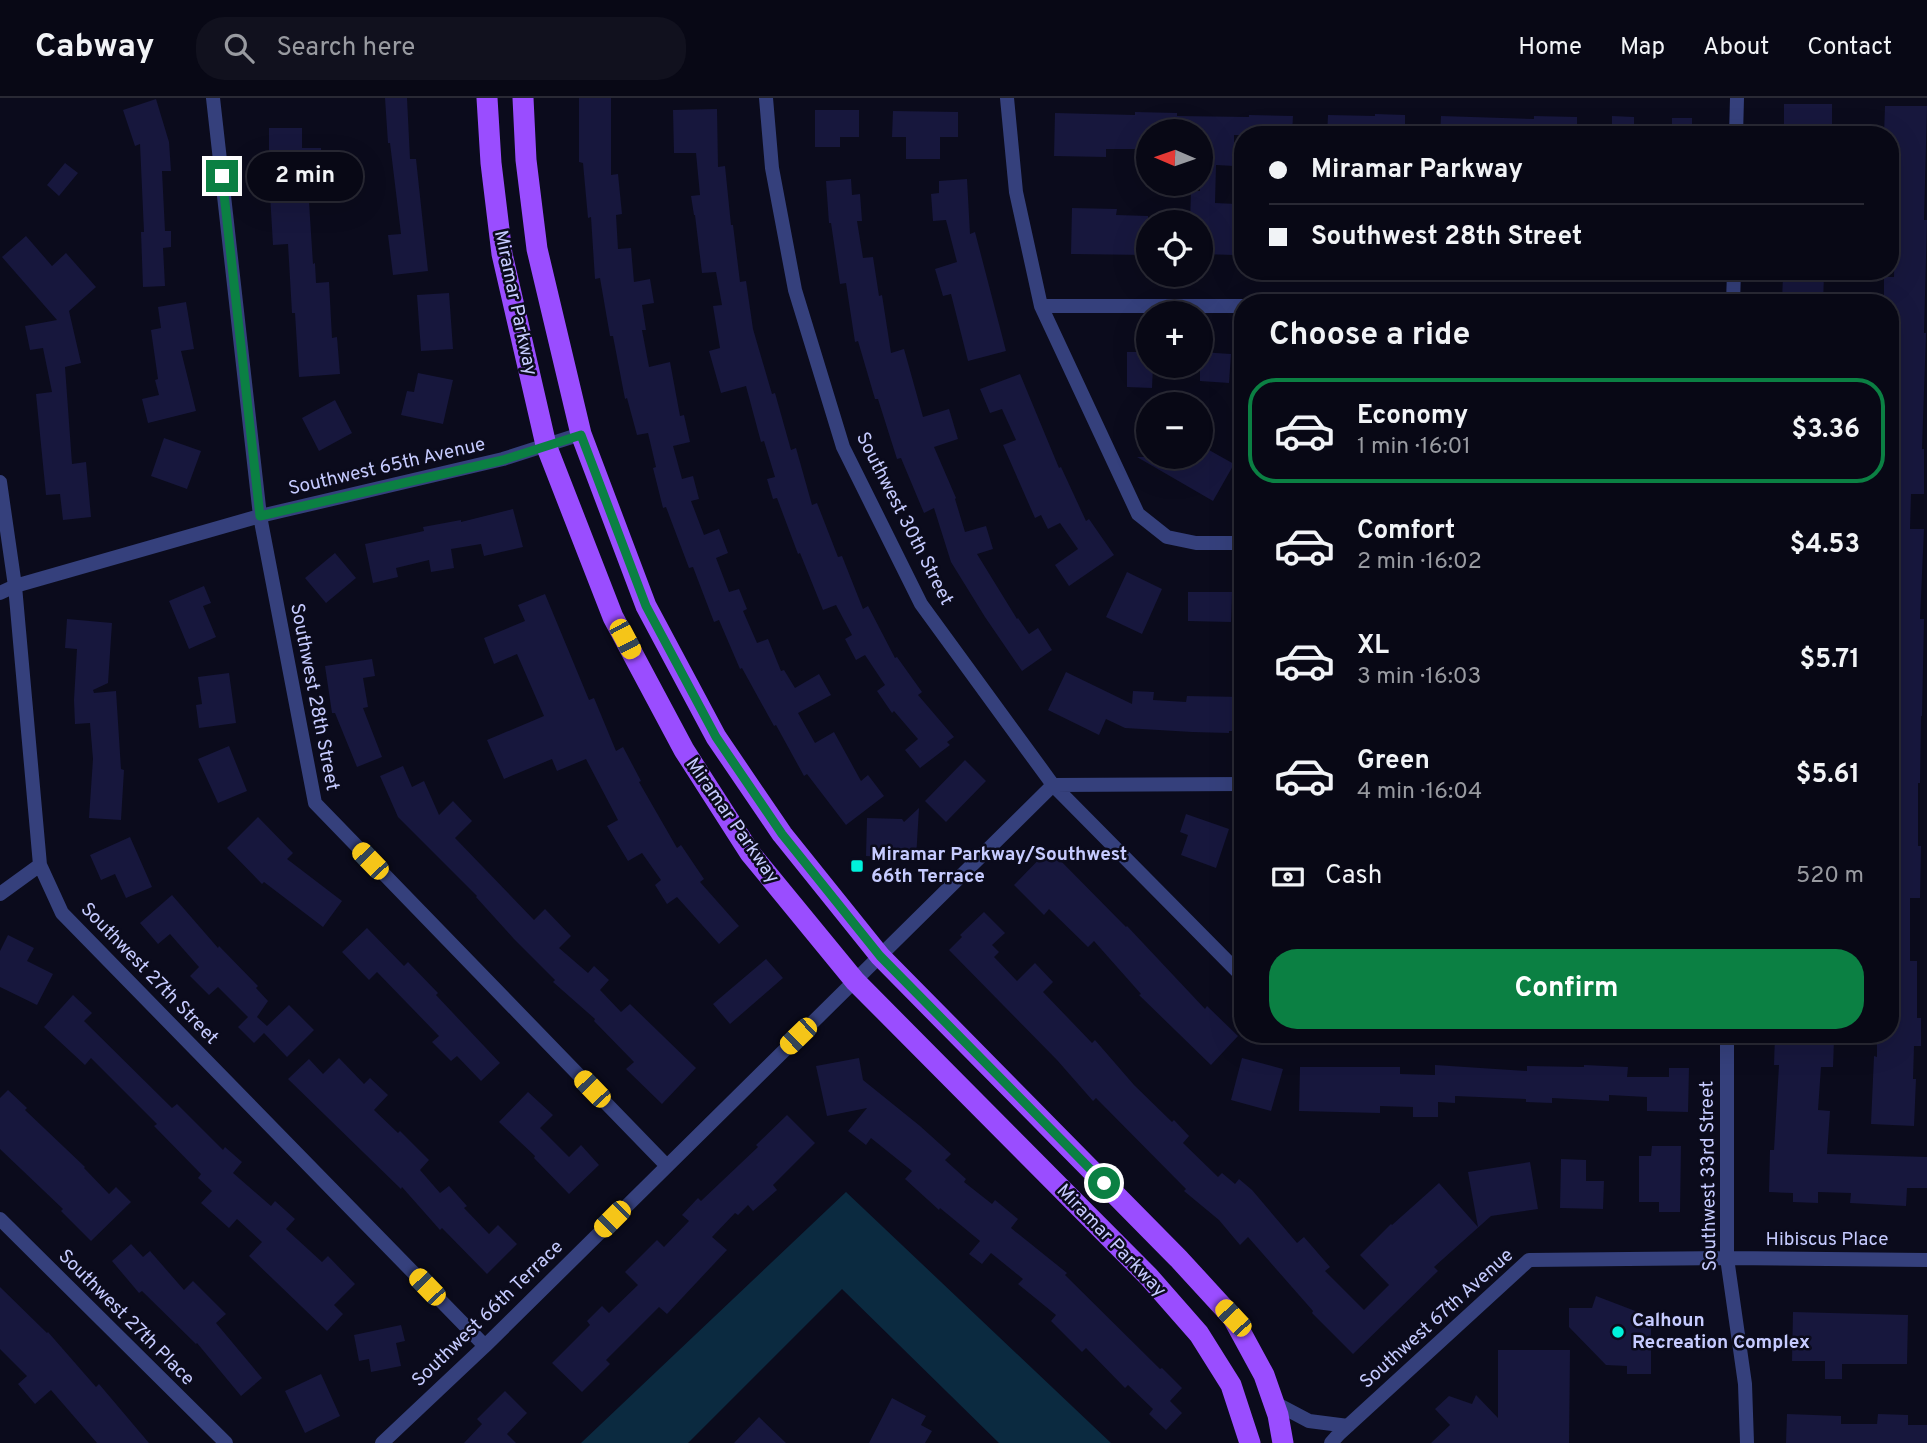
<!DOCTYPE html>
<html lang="en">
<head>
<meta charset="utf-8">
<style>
	:root { --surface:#080815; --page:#11111e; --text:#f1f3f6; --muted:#989aa0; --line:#292934; --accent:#0b8043 }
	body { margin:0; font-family:Overpass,sans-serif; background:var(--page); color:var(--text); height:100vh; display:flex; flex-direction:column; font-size:26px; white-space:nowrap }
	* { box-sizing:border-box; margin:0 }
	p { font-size:23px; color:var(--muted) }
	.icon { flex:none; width:38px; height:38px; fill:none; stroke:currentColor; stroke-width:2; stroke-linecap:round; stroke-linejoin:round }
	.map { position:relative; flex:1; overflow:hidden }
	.panel { position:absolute; left:1234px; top:196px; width:665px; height:749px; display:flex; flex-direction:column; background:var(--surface); border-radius:28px; box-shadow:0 7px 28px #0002,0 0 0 2px var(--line) }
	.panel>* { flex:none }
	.guide { position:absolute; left:1234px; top:28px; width:665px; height:154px; border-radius:28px; box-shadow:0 7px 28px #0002,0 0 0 2px var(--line); display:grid; align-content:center; height:154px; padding:0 35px; background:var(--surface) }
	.needle { width:46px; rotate:272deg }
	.tools { position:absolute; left:1136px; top:21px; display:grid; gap:14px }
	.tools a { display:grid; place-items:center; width:77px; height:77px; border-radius:50%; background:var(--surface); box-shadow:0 7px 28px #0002,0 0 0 2px var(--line); font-size:35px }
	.end { position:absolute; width:32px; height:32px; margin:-16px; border:9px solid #0b8043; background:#fff; box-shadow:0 0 0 4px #fff }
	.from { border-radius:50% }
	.bubble { position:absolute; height:49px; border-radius:24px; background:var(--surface); box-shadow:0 7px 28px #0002,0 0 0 2px var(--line); font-size:23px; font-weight:700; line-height:49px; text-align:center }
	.car { position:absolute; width:21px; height:42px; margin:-21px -10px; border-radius:9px; box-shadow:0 0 5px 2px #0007; background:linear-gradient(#f5c518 24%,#345 0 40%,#f5c518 0 76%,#345 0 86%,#f5c518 0) }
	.guide b { display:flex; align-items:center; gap:24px; height:66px; font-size:26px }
	.guide b+b { border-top:2px solid var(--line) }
	.guide i { width:18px; height:18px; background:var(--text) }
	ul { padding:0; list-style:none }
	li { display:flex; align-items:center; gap:21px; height:105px; margin:0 14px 10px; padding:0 21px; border:4px solid transparent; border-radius:28px }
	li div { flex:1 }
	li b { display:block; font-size:26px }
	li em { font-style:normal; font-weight:700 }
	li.active { border-color:var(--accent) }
	li>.icon { width:63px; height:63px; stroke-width:1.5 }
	h2 { padding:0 35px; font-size:32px; line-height:84px }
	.pay { display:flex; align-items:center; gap:18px; height:77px; padding:0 35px; font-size:26px }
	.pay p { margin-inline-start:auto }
	.action { display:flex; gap:14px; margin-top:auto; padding:14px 35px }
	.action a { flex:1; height:80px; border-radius:28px; background:var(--accent); color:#fff; font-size:28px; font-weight:700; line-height:80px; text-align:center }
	header { display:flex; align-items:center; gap:42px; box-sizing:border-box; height:98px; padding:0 35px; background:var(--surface); border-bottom:2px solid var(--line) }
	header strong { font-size:33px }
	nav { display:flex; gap:38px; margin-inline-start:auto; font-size:24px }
	.search { width:490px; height:63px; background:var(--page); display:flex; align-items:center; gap:18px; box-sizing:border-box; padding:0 24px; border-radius:28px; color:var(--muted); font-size:26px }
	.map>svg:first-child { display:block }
	.water { fill:#0b2a40 }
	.building { fill:#17173d }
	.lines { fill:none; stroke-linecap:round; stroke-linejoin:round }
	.street { stroke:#35407c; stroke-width:14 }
	.primary { stroke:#9a4dff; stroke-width:21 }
	.route { stroke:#0b8043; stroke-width:9 }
	.poi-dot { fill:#00f1db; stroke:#0b0b1c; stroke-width:2.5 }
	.labels { text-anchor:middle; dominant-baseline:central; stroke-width:5; stroke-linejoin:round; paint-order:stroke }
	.street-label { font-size:19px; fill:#c6cbff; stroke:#0b0b1c }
	.poi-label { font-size:19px; font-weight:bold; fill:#c6cbff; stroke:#0b0b1c; text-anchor:start }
</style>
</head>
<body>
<header>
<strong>Cabway</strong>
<div class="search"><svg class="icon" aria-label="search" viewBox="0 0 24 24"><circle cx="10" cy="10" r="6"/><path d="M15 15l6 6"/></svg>Search here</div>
<nav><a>Home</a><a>Map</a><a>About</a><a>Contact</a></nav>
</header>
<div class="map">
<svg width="1927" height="1345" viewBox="0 0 1927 1345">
	<rect width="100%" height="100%" fill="#0b0b1c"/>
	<path class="water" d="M846,1094L1111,1345H999L842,1191L688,1345H581Z"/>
	<path class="building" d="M385,0H407L410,61H416L428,173L393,177L388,137L401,136L390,45H388Z
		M579,0H611V77L618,76L622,116L616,117L618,151L631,150L634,184L650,181L654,205L642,207L646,232H642L649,269L670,264L680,318L684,317L690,344L673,348L682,381L693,378L699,401L691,403L704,437L719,431L728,455L716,460L729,494L739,491L747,511L743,513L757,545L768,541L781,573L784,572L795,590L819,576L831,597L798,615L815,645L834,634L861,683L868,677L884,698L846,727L807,676L804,678L776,627L774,628L742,570L740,571L719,522L714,524L693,469L689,470L666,409L663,410L653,370L656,369L648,335L637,337L627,300L625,301L613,238H610L600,180L595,181L591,119L588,120L583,65L579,64Z
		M156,1L169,44L171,73H162L165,133H171V149L163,150L165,188L143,189L141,134H144L140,46L135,48L123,12Z
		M1784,6H1832V37H1784Z
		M1885,8H1927L1924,122H1927L1924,235H1926L1922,351H1924V396H1911L1910,431H1924L1920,521H1924L1922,618H1921L1920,685H1918V748H1921L1920,800H1910V863H1917V920H1921V948H1914L1913,981H1916L1914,1028L1871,1026L1874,958L1877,959V936H1890V205H1884V179H1894L1895,114H1890V37H1884Z
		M717,11L718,69L725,68L731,127H733L740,184L746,183L753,231L772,296L775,295L791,352L796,350L812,407L817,405L838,459L842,458L863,511L868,508L895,560L897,559L922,594L918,597L954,639L947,644L950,647L920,670L905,652L918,641L894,613L892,615L877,593L885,587L865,557L856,562L845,541L852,537L836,507L823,512L800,455L798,456L777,400L773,401L767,381L775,379L764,343L761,344L746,288L721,295L709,253L720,250L713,208L722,207L716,174L702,175L695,117H694L691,98L700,97L696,55H674L673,12Z
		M815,12H859V39H840V49H815Z
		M893,13L958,14V39H940V61H906V39H892Z
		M1135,14L1177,15V18L1249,19V17L1293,18L1292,37H1234V68L1216,67L1215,105L1236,106L1235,157L1200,156V124H1190L1191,93H1200V33H1148V51H1106V59L1054,58L1055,15L1135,17Z
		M1375,16L1405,17V37H1327L1328,17L1375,18Z
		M1441,18L1534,21V18L1577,19V37H1440Z
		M1612,18L1634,19V37H1612Z
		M1672,20H1692V37H1672Z
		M269,30H302V50H321V73H307L313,166L315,165L316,185L329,184L332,240L337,239L340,276L299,279L295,215H292L288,146L273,147L269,79Z
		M65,65L78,75L59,98L47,87Z
		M851,81L852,97L860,96L862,123H857L863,160L873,159L879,198L882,197L891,255L904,251L923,319L949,311L958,341L934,349L956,400L955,401L965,434L986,428L993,451L977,456L1017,521L1018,520L1029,536L1038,530L1052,552L1022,573L985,519L951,464L934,410L924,415L901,360L897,361L878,301H875L858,243L855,244L846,185L840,186L831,125H829L826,83Z
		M967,81L970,136L975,134L1006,253L968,263L951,196L943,198L935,171L957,164L946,122L933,123L931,96L939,95V83Z
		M1072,110L1117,111L1116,117L1148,118V157L1071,156Z
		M26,138L52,168L66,155L96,189L69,213L81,265L65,269L72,366L86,364L91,419L63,422L60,396L46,397L36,296L52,294L43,250L30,252L25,228L57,222L2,159Z
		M1783,176L1824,177L1823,205H1782Z
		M449,195L453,251L421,253L417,197Z
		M186,204L194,251L181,253L196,313L148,325L142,301L159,297L155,282L158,281L151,232L161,230L158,209Z
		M1127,254H1148V268H1153L1152,290L1127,289Z
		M1200,254L1231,256L1229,285L1200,283Z
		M418,275L453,282L443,326L401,317L407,293L414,294Z
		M1020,276L1059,370L1061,369L1086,423L1089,421L1114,457L1069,488L1055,467L1078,451L1060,425L1048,431L1041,417L1035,420L1003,347L1016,342L1002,311L990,315L980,291Z
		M335,302L352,335L319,353L302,320Z
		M164,340L201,353L187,391L151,378Z
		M1200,347L1234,366L1213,403L1137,359H1200Z
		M513,411L523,449L484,458L481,446L451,451L454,470L431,474L429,462L396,470L398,479L373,485L365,446L424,433L423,429L461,422V424Z
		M335,455L356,480L326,505L305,480Z
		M1127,474L1162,491L1142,536L1106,519Z
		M204,488L211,505L203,508L216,539L189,551L169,503Z
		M1188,494H1232L1231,524L1188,523Z
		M545,496L589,602L594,600L616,653L623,649L641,683L639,684L677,750L681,747L704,781L700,784L739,828L719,846L677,799L667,806L655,787L661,782L642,755L628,763L607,728L618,722L586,661L557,673L552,661L504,681L487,642L544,618L517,556L494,566L484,540L525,523L518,507Z
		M67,521L112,525L108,585L93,592L94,595L116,593L121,671L124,672L121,722L89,720L93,661L90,625L75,626L74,602L77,551L65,550Z
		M372,561L375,578L363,580L368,609L363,610L382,659L357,669L335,615H332L325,568Z
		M1066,574L1132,606L1133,593L1154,594L1153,602L1186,604L1187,598L1242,599V633H1229V635L1192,634L1125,630L1106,621L1099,637L1048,612Z
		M229,575L236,625L199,630L196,607L202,606L198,579Z
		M229,648L247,693L218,705L198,661Z
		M965,662L986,683L946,724L925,703Z
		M403,668L412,689L424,683L439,717L453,703L472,723L455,740L534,822L545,811L571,838L559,850L588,875L594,868L609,882L600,892L621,914L630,906L696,970L662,1006L626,971L634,964L594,923L595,921L553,884L555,882L514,841L476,799L477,798L398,719L380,678Z
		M919,710L916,761L866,758L867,720L902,721L904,724Z
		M1186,716L1229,731L1216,770L1181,757L1188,737L1180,734Z
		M258,719L293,755L287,761L342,803L323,829L264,784L262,786L227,750Z
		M130,739L152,789L126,800L115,776L101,782L90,757Z
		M1049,751L1126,829L1127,828L1205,911L1207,908L1238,938L1211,967L1139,897L1141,896L1094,843L1088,849L1049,811L1044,817L1014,787Z
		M172,797L218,850L219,848L258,888L256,890L268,903L257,919L267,928L289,907L314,932L287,959L264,935L254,945L238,929L248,919L218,889L209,897L190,878L199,869L170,836L158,846L140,825Z
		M984,814L1005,835L992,847L999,854L994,859L1017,883L1035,865L1053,884L1043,894L1092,945L1095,942L1134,987L1172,1024L1174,1022L1189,1038L1183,1045L1218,1079L1222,1075L1235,1086L1239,1081L1252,1092L1297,1145L1304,1139L1330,1169L1325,1173L1364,1212L1389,1187L1360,1157L1391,1126L1392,1127L1439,1085L1478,1129L1468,1074L1530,1064L1538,1111L1491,1118L1434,1169L1438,1173L1353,1256L1312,1215L1313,1213L1248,1139L1240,1147L1219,1122L1184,1093L1186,1091L1096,1000L1093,1003L1057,962L949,852L962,839L960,837Z
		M367,830L404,868L408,864L438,895L436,897L500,965L481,983L457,958L451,963L432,944L439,938L377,874L369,882L342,854Z
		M8,837L34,850L27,863L53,876L37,907L0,889V853Z
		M766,861L783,880L730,926L713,906Z
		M73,897L92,915L84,923L172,1010L177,1006L223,1052L225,1049L242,1064L233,1075L271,1108L275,1103L295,1121L286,1131L322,1164L328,1158L355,1186L334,1207L343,1216L327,1233L249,1158L262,1144L237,1121L229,1130L201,1105L212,1093L198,1080L201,1076L154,1028L157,1026L91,960L85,967L44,929Z
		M1775,936H1808V941L1834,942L1833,969H1821L1818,1012L1830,1013L1827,1056L1927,1059V1090H1907L1906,1108L1850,1105L1851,1095L1818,1094V1105L1793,1104V1095L1769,1094L1770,1052H1774L1779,967H1774Z
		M339,960L364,986L370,980L388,997L374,1012L398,1035L400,1033L429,1062L420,1072L440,1095L449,1088L467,1108L464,1110L489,1136L498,1127L517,1146L487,1176L442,1130L440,1132L402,1089L401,1091L288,981L309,961L323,976Z
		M859,960L863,982L920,1028L951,1056L945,1062L966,1081L964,1084L992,1106L995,1102L1018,1121L1011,1130L1067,1175L1065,1177L1160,1271L1162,1270L1182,1290L1170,1303L1182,1315L1166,1332L1149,1316L1153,1311L1128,1287L1125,1290L1086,1250L1082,1254L1051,1223L1056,1217L1018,1186L1023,1181L991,1155L982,1166L969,1156L980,1143L940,1110L939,1112L905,1081L912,1073L871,1040L866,1047L848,1033L867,1010L827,1018L816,968Z
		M1242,960L1283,971L1271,1013L1231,1002Z
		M1435,967L1527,973V968L1584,969V967L1628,969L1627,979H1669V970H1689L1688,1014L1647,1013V999L1609,997V1003L1552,1000V1005L1526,1004V1001L1455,998V1005L1438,1004V1019H1413V1009L1380,1008V1015L1299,1013L1300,969H1400V976L1435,977Z
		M8,992L27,1010L25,1012L85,1069L84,1070L109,1096L116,1089L131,1104L91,1143L61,1113L63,1111L0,1051V1000Z
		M528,994L553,1017L540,1030L569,1059L581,1047L599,1067L569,1096L534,1060L535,1058L499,1024Z
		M787,1017L815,1045L773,1087L777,1092L753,1113L748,1107L738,1117L735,1115L712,1139L727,1152L667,1216L659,1209L606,1262L610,1266L582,1294L552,1265L590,1227L587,1223L602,1208L609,1215L638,1187L625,1174L657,1142L664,1149L689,1123L682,1117L698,1100L701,1103L758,1049L756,1047Z
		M1652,1048H1681L1680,1114H1659V1104H1639V1058H1651Z
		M1561,1061L1586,1062V1083H1604L1603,1111L1560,1110Z
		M131,1146L143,1159L150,1153L184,1192L193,1183L226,1216L216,1225L262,1280L241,1298L197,1245L196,1246L142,1193L139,1195L112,1163Z
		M0,1189L47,1235L48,1234L96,1289L99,1286L149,1345H97L51,1292L35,1306L18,1286L27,1278L0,1251Z
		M1596,1198L1651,1219V1276H1627V1268L1606,1267L1569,1229V1210H1592Z
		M1793,1214L1908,1217L1907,1266H1842V1281H1825V1263H1792Z
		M401,1227L405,1243L396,1245L401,1268L371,1274L369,1261L359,1263L354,1237Z
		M1498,1252H1570L1569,1345H1431L1450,1327L1435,1311L1449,1298L1472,1306L1476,1297L1498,1320Z
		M321,1276L340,1318L305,1335L285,1293Z
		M505,1293L527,1315L507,1336L516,1345H464L482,1326L477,1321Z
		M892,1300L926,1318L921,1327L932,1333L925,1345H869Z
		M1787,1316L1841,1318V1326H1877L1878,1316L1908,1317V1327H1927V1345H1786Z
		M759,1319L786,1345H734Z"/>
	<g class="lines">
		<path class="street" d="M213,0L260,418L315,705L666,1067
			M766,0L772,70L795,192L843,349L921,506L1053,687L1242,878
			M1007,0L1016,94L1041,208L1138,416L1167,439L1196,445H1242
			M1736,37L1737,0
			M1733,205L1734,173
			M1041,208H1242
			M0,384L15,488L40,767L62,815L485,1248
			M0,495L15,488L260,418L503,361L581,336
			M0,796L40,767
			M1727,936V1160L1745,1286L1747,1345
			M0,1121L226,1345
			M1273,1304L1309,1323L1348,1328
			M382,1345L485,1248L1053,687L1242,686
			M1331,1345L1339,1336L1529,1162L1727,1160L1927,1162"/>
		<path class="primary" d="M487,0L491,65L502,156L546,347L613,519L684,652L750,755L855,883L1149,1179L1199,1236L1231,1287L1250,1345
			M523,0L526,62L537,151L581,336L646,508L716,639L782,736L880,858L1178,1160L1233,1220L1264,1277L1278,1317L1283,1345"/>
	</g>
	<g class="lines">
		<path class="route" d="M222,78L260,418L503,362L581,337L646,508L716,639L782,736L880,858L1104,1085"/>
	</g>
	<g class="poi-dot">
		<rect x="850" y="761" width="14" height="14" rx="3.5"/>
		<circle cx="1618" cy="1234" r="7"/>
	</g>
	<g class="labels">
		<g class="street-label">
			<text transform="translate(515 205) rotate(78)">Miramar Parkway</text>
			<text transform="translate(387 369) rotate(-13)">Southwest 65th Avenue</text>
			<text transform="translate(904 421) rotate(63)">Southwest 30th Street</text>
			<text transform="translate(314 599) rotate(79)">Southwest 28th Street</text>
			<text transform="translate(732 723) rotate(55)">Miramar Parkway</text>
			<text transform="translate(149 876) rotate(46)">Southwest 27th Street</text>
			<text transform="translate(1709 1078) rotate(-91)">Southwest 33rd Street</text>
			<text x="1827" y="1142">Hibiscus Place</text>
			<text transform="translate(1111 1143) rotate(46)">Miramar Parkway</text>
			<text transform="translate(488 1216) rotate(-44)">Southwest 66th Terrace</text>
			<text transform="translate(126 1220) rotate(45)">Southwest 27th Place</text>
			<text transform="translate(1437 1221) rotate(-42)">Southwest 67th Avenue</text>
		</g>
		<g class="poi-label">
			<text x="871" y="757">Miramar Parkway/Southwest<tspan x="871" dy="22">66th Terrace</tspan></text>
			<text x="1632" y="1223">Calhoun<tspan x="1632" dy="22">Recreation Complex</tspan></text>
		</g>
	</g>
</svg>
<div class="tools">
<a><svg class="needle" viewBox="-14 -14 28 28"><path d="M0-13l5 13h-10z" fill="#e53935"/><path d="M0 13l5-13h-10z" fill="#989aa0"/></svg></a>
<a><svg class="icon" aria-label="locate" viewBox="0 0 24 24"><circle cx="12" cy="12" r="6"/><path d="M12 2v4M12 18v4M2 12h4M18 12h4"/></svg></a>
<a>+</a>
<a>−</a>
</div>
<i class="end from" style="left:1104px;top:1085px"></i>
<i class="end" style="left:222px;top:78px"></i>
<div class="bubble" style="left:247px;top:54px;width:116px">2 min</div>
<i class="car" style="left:625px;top:541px;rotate:152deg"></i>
<i class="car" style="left:370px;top:763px;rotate:316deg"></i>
<i class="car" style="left:798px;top:938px;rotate:226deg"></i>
<i class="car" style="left:592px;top:991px;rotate:316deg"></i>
<i class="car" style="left:612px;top:1121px;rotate:225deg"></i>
<i class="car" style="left:427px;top:1189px;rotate:316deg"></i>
<i class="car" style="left:1233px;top:1220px;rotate:317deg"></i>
<div class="guide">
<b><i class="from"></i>Miramar Parkway</b>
<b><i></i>Southwest 28th Street</b>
</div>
<section class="panel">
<h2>Choose a ride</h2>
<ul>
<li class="active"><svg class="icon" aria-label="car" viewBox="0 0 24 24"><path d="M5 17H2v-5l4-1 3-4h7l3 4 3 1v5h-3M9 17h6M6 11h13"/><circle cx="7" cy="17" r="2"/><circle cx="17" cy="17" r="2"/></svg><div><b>Economy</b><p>1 min · 16:01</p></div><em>$3.36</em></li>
<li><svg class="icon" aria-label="car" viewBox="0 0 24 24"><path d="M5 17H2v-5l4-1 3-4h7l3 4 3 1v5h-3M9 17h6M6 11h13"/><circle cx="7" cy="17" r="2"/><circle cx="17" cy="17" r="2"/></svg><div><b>Comfort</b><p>2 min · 16:02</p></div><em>$4.53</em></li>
<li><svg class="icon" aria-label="car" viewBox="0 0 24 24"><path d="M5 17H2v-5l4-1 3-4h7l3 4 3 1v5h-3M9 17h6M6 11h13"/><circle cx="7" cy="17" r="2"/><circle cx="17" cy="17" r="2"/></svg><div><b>XL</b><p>3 min · 16:03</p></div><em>$5.71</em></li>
<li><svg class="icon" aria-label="car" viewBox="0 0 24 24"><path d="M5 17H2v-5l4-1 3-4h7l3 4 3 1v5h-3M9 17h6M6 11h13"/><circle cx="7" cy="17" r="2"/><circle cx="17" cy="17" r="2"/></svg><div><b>Green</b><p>4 min · 16:04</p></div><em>$5.61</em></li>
</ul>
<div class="pay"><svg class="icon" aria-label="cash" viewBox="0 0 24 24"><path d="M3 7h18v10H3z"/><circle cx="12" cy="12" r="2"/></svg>Cash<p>520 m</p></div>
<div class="action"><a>Confirm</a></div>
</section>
</div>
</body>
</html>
